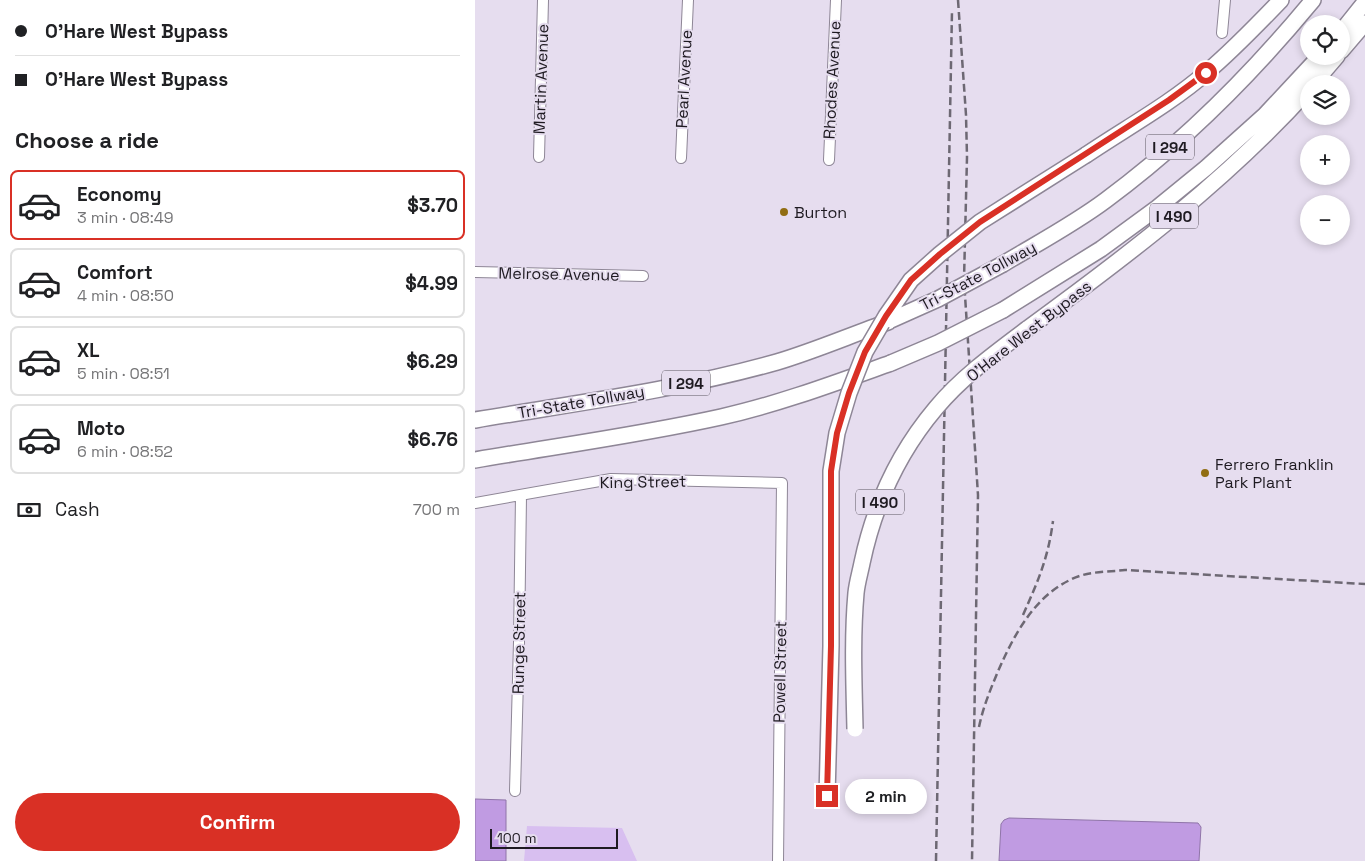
<!DOCTYPE html>
<html lang="en">
<head>
<meta charset="utf-8">
<style>
	:root { --surface:#fff; --page:#f2f2f2; --text:#202124; --muted:#757577; --line:#e0e0e0; --accent:#d93025 }
	body { margin:0; font-family:"Space Grotesk",sans-serif; background:var(--page); color:var(--text); height:100vh; display:flex; flex-direction:column; font-size:19px; white-space:nowrap }
	* { box-sizing:border-box; margin:0 }
	p { font-size:16px; color:var(--muted) }
	.icon { flex:none; width:28px; height:28px; fill:none; stroke:currentColor; stroke-width:2; stroke-linecap:round; stroke-linejoin:round }
	.map { position:relative; flex:1; overflow:hidden }
	.drawer { display:flex; flex-direction:column; background:var(--surface); width:475px }
	.drawer>* { flex:none }
	.guide { display:grid; align-content:center; height:110px; padding:0 15px; background:var(--surface) }
	.fabs { position:absolute; left:825px; top:15px; display:grid; gap:10px }
	.fabs a { display:grid; place-items:center; width:50px; height:50px; border-radius:50%; background:var(--surface); box-shadow:0 2px 8px #0003; font-size:25px }
	.scale { position:absolute; left:15px; bottom:12px; width:128px; box-sizing:border-box; padding-left:5px; border:2px solid #1e1a21; border-top:0; font-size:14px; line-height:18px; white-space:nowrap; color:#1e1a21; -webkit-text-stroke:4px #e6ddef; paint-order:stroke }
	.end { position:absolute; width:22px; height:22px; margin:-11px; border:6px solid #d93025; background:#fff; box-shadow:0 0 0 2px #fff }
	.from { border-radius:50% }
	.bubble { position:absolute; height:35px; border-radius:18px; background:var(--surface); box-shadow:0 2px 8px #0003; font-size:16px; font-weight:700; line-height:35px; text-align:center }
	.guide b { display:flex; align-items:center; gap:18px; height:48px; font-size:19px }
	.guide b+b { border-top:1px solid var(--line) }
	.guide i { width:12px; height:12px; background:var(--text) }
	ul { padding:0; list-style:none }
	li { display:flex; align-items:center; gap:15px; height:70px; margin:0 10px 8px; padding:0 5px; border:2px solid var(--line); border-radius:8px }
	li div { flex:1 }
	li b { display:block; font-size:19px }
	li em { font-style:normal; font-weight:700 }
	li.on { border-color:var(--accent) }
	li>.icon { width:45px; height:45px; stroke-width:1.5 }
	h2 { padding:0 15px; font-size:22px; line-height:60px }
	.pay { display:flex; align-items:center; gap:12px; height:55px; padding:0 15px; font-size:19px }
	.pay p { margin-inline-start:auto }
	.action { display:flex; gap:10px; margin-top:auto; padding:10px 15px }
	.action a { flex:1; height:58px; border-radius:30px; background:var(--accent); color:#fff; font-size:20px; font-weight:700; line-height:58px; text-align:center }
	main { display:flex; flex:1; min-height:0 }
	.map>svg:first-child { display:block }
	.green { fill:#d8bff0 }
	.water { fill:#c09be2; stroke:#8f74a8 }
	.lines { fill:none; stroke-linecap:round; stroke-linejoin:round }
	.minor-casing { stroke:#8e8696; stroke-width:12 }
	.highway-casing { stroke:#8e8696; stroke-width:18 }
	.minor { stroke:#fff; stroke-width:10 }
	.highway { stroke:#fff; stroke-width:15 }
	.rail { stroke:#6d6873; stroke-width:2.5; stroke-dasharray:8 4; stroke-linecap:butt }
	.highway-bridge-casing { stroke:#8e8696; stroke-width:18; stroke-linecap:butt }
	.highway-bridge { stroke:#fff; stroke-width:15 }
	.route { stroke:#d93025; stroke-width:6 }
	.poi-dot { fill:#916d13; stroke:#e6ddef; stroke-width:2 }
	.labels { text-anchor:middle; dominant-baseline:central; stroke-width:4; stroke-linejoin:round; paint-order:stroke }
	.shield { fill:#e6ddef; stroke:#5a545f; stroke-width:1 }
	.shield-label { font-size:15px; font-weight:bold; fill:#1e1a21 }
	.street-label { font-size:16px; fill:#1e1a21; stroke:#e6ddef }
	.poi-label { font-size:16px; fill:#1e1a21; stroke:#e6ddef; text-anchor:start }
</style>
</head>
<body>
<main>
<section class="drawer">
<div class="guide">
<b><i class="from"></i>O'Hare West Bypass</b>
<b><i></i>O'Hare West Bypass</b>
</div>
<h2>Choose a ride</h2>
<ul>
<li class="on"><svg class="icon" aria-label="car" viewBox="0 0 24 24"><path d="M5 17H2v-5l4-1 3-4h7l3 4 3 1v5h-3M9 17h6M6 11h13"/><circle cx="7" cy="17" r="2"/><circle cx="17" cy="17" r="2"/></svg><div><b>Economy</b><p>3 min · 08:49</p></div><em>$3.70</em></li>
<li><svg class="icon" aria-label="car" viewBox="0 0 24 24"><path d="M5 17H2v-5l4-1 3-4h7l3 4 3 1v5h-3M9 17h6M6 11h13"/><circle cx="7" cy="17" r="2"/><circle cx="17" cy="17" r="2"/></svg><div><b>Comfort</b><p>4 min · 08:50</p></div><em>$4.99</em></li>
<li><svg class="icon" aria-label="car" viewBox="0 0 24 24"><path d="M5 17H2v-5l4-1 3-4h7l3 4 3 1v5h-3M9 17h6M6 11h13"/><circle cx="7" cy="17" r="2"/><circle cx="17" cy="17" r="2"/></svg><div><b>XL</b><p>5 min · 08:51</p></div><em>$6.29</em></li>
<li><svg class="icon" aria-label="car" viewBox="0 0 24 24"><path d="M5 17H2v-5l4-1 3-4h7l3 4 3 1v5h-3M9 17h6M6 11h13"/><circle cx="7" cy="17" r="2"/><circle cx="17" cy="17" r="2"/></svg><div><b>Moto</b><p>6 min · 08:52</p></div><em>$6.76</em></li>
</ul>
<div class="pay"><svg class="icon" aria-label="cash" viewBox="0 0 24 24"><path d="M3 7h18v10H3z"/><circle cx="12" cy="12" r="2"/></svg>Cash<p>700 m</p></div>
<div class="action"><a>Confirm</a></div>
</section>
<div class="map">
<svg width="890" height="861" viewBox="0 0 890 861">
	<rect width="100%" height="100%" fill="#e6ddef"/>
	<path class="green" d="M52,826L147,828L162,861H49Z"/>
	<path class="water" d="M0,799L31,800V861H0Z
		M534,818L723,823L726,827L724,861H524L526,824L529,820Z"/>
	<g class="lines">
		<defs>
			<path id="minor" d="M747,33L750,0
				M64,157L68,0
				M206,158L213,0
				M354,160L361,0
				M0,272L168,276
				M0,503L136,479L307,483L303,861
				M40,791L44,642L46,496"/>
			<path id="highway" d="M866,32L890,2
				M866,51L890,23
				M838,84L862,56
				M611,155C651,128 695,104 732,72C758,50 782,25 806,0
				M528,264C563,243 599,224 631,200C708,143 777,74 838,0
				M528,310L626,249L682,208L731,168L790,115L845,56
				M552,329C652,256 751,181 834,89
				M0,420C101,403 203,390 302,362C339,351 376,335 413,322
				M0,460C82,446 165,435 246,417C304,404 360,383 416,363"/>
		</defs>
		<use href="#minor" class="minor-casing"/>
		<use href="#highway" class="highway-casing"/>
		<use href="#minor" class="minor"/>
		<use href="#highway" class="highway"/>
		<path class="rail" d="M483,0L491,115L492,157L489,280L503,495L497,861
			M548,615C563,581 573,559 578,521
			M504,727C508,707 516,688 524,669C540,633 560,596 597,579C613,571 633,572 650,570L890,584
			M461,861L477,11"/>
		<defs>
			<path id="highway-bridge" d="M416,320L463,299L528,264
				M416,363L463,343L528,310
				M380,729C379,684 377,638 381,593C382,583 385,573 387,563C399,506 423,453 461,408C487,377 520,353 552,329
				M352,796L356,646V471L362,433L374,393L390,352L411,316L436,280L465,254L505,222L611,155"/>
		</defs>
		<use href="#highway-bridge" class="highway-bridge-casing"/>
		<use href="#highway-bridge" class="highway-bridge"/>
	</g>
	<g class="lines">
		<path class="route" d="M352,796L356,646V471L362,433L374,393L390,352L411,316L436,280L465,254L505,222L694,100L731,73"/>
	</g>
	<g class="poi-dot">
		<circle cx="309" cy="212" r="5"/>
		<circle cx="730" cy="473" r="5"/>
	</g>
	<g class="labels">
		<g class="shield">
			<rect x="671" y="134.5" width="48" height="25" rx="4"/>
			<rect x="675" y="203.5" width="48" height="25" rx="4"/>
			<rect x="187" y="370.5" width="48" height="25" rx="4"/>
			<rect x="381" y="489.5" width="48" height="25" rx="4"/>
		</g>
		<g class="shield-label">
			<text x="695" y="147">I 294</text>
			<text x="699" y="216">I 490</text>
			<text x="211" y="383">I 294</text>
			<text x="405" y="502">I 490</text>
		</g>
		<g class="street-label">
			<text transform="translate(66 79) rotate(-88)">Martin Avenue</text>
			<text transform="translate(209 79) rotate(-87)">Pearl Avenue</text>
			<text transform="translate(357 80) rotate(-87)">Rhodes Avenue</text>
			<text transform="translate(84 274) rotate(1)">Melrose Avenue</text>
			<text transform="translate(503 276) rotate(-28)">Tri-State Tollway</text>
			<text transform="translate(554 331) rotate(-38)">O'Hare West Bypass</text>
			<text transform="translate(106 402) rotate(-10)">Tri-State Tollway</text>
			<text transform="translate(168 482) rotate(-1)">King Street</text>
			<text transform="translate(44 643) rotate(-89)">Runge Street</text>
			<text transform="translate(305 672) rotate(-89)">Powell Street</text>
		</g>
		<g class="poi-label">
			<text x="319" y="212">Burton</text>
			<text x="740" y="464">Ferrero Franklin<tspan x="740" dy="18">Park Plant</tspan></text>
		</g>
	</g>
</svg>
<div class="fabs">
<a><svg class="icon" aria-label="locate" viewBox="0 0 24 24"><circle cx="12" cy="12" r="6"/><path d="M12 2v4M12 18v4M2 12h4M18 12h4"/></svg></a>
<a><svg class="icon" aria-label="layers" viewBox="0 0 24 24"><path d="M12 4l9 5-9 5-9-5zM3 14l9 5 9-5"/></svg></a>
<a>+</a>
<a>−</a>
</div>
<div class="scale">100 m</div>
<i class="end from" style="left:731px;top:73px"></i>
<i class="end" style="left:352px;top:796px"></i>
<div class="bubble" style="left:370px;top:779px;width:82px">2 min</div>
</div>
</main>
</body>
</html>
